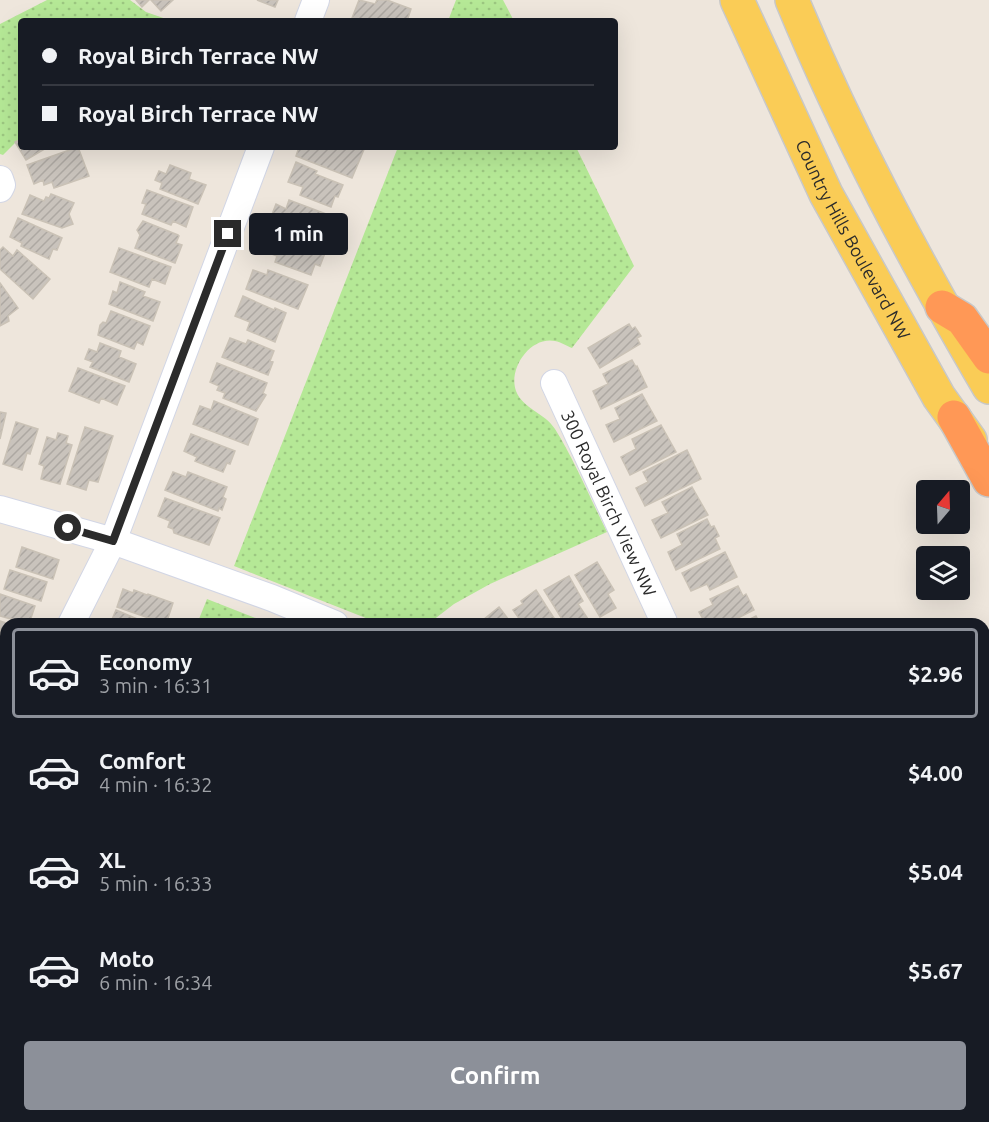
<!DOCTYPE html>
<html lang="en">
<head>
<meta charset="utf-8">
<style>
	:root { --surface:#171b24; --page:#242831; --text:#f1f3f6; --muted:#9ea1a6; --line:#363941; --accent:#8c9099 }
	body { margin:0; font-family:Ubuntu,sans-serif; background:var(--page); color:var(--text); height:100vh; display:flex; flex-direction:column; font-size:22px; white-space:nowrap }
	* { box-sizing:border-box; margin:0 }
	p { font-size:20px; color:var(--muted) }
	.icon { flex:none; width:33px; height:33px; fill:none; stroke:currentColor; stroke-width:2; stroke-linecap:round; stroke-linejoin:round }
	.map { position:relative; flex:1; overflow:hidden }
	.sheet { position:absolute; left:0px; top:618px; width:990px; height:504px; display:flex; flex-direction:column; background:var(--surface); border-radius:18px 18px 0 0; box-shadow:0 6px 24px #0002 }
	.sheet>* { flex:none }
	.guide { position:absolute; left:18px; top:18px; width:600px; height:132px; border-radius:6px; box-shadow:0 6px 24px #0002; display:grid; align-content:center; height:132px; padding:0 24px; background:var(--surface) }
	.needle { width:39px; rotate:19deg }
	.tools { position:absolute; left:916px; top:480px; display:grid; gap:12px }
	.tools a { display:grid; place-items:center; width:54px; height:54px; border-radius:6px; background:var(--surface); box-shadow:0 6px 24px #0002; font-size:30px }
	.end { position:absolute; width:27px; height:27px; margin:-14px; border:8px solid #2b2b2b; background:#fff; box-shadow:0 0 0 3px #fff }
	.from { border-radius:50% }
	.bubble { position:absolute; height:42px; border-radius:6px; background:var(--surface); box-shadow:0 6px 24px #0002; font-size:20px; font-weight:700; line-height:42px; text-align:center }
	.guide b { display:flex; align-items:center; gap:21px; height:57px; font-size:22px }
	.guide b+b { border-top:2px solid var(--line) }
	.guide i { width:15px; height:15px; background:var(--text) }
	ul { padding:10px 0 0; list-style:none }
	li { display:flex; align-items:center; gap:18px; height:90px; margin:0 12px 9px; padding:0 12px; border:3px solid transparent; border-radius:6px }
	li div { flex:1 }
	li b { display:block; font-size:22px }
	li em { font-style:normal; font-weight:700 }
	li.active { border-color:var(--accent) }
	li>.icon { width:54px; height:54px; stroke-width:1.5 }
	.primary-button { display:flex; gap:12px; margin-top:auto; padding:12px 24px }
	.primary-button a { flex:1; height:69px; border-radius:6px; background:var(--accent); color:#fff; font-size:24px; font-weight:700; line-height:69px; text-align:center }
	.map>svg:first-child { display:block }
	.park { fill:url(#park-dots) }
	.building { fill:url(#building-hatch); stroke:#cac2b6; stroke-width:1.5 }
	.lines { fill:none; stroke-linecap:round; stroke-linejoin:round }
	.minor-casing { stroke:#d2d6e5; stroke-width:28 }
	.major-casing { stroke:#c8c8c8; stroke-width:36 }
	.highway-casing { stroke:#c8c8c8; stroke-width:36 }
	.minor { stroke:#fff; stroke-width:26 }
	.major { stroke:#facc56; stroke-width:33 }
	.highway { stroke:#ff9856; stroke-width:33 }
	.route { stroke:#2b2b2b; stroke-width:8 }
	.labels { text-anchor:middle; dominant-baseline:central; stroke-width:5; stroke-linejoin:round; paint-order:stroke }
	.street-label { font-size:18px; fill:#2b2b2b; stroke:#fff }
</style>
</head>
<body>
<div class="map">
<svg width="989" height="1122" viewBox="0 0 989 1122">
	<defs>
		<pattern id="park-dots" width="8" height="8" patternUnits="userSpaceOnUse" patternTransform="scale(1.5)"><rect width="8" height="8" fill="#b5e896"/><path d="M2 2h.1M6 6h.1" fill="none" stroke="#9cc781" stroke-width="1.8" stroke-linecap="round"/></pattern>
		<pattern id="building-hatch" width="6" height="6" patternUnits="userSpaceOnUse" patternTransform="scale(1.5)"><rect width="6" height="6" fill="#c9c3bc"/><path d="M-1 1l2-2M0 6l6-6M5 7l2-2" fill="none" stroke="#ada8a2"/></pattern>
	</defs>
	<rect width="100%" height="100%" fill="#eee6dc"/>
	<path class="park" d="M47,0H130L146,12L172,21H21V137L3,155L0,154V24Z
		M456,0H503L514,21H448Z
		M398,147H576L634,266L572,348C567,346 561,342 555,341C530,336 508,369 516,391C523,409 545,413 555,429C575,461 590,498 607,532L490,584L454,604L428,624H381L234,566Z
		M207,599L271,624H197Z
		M6,1099V1116H110L108,1122H0V1113Z"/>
	<path class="building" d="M136,0H149L142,7Z
		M151,0H173L161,11Z
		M257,0H278L275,7Z
		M359,0L375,4L377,0H387L411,9L407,21H359L352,18Z
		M21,139V147H48L26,160L15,142Z
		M78,147L89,176L54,188L52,182L44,185L43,180L34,184L27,165Z
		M299,147H365L352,178L296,156Z
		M296,162L317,171L315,174L343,185L338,197L335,196L331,207L300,195L303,187L288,182Z
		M170,165L191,173L189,179L206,185L198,204L160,189L162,183L155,180L159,171L166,174Z
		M147,190L193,207L186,227L173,221L171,225L142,214L146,204L142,203Z
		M51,194L74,203L69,214L73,224L62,228L22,214L30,195L44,201L46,197L49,198Z
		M289,200L334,217L324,244L269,222L276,204L286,209Z
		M18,218L62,238L57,250L53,249L49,259L21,246L22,243L10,237Z
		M143,221L178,235L179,236L176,243L182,245L175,263L135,248L140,235L137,230Z
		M269,231L325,253L320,266L315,264L311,275L275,262L277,256L261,250Z
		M3,247L13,256L17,250L50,279L33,299L0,269V250Z
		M119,248L171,267L165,284L152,279L149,287L110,272Z
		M253,270L267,275L268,270L308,285L298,309L246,289Z
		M120,282L145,292L143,296L160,302L153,321L109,304L113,291L117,293Z
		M0,283L18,308L8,316L9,321L0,326Z
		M243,296L274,310L275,308L286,313L275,342L247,330L250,322L235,316Z
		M111,311L150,326L143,345L137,342L134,349L98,335L100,325L103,322L106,323Z
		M629,324L632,329L635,327L641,336L637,338L640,344L600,368L588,348Z
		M230,338L246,344L248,340L274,351L270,361L273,362L268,375L222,357Z
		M100,343L121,351L119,357L136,364L129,382L90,367L93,362L85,359L89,349L97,352Z
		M632,360L636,367L637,366L647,387L601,409L593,391L608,384L603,374Z
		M217,363L267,383L263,393L266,395L256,411L223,398L225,393L217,390L219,386L210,382Z
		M78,368L125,386L117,405L101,398L99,403L69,391Z
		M642,394L657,421L614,442L606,425L620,419L615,408Z
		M214,401L258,419L248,445L193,424L200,406L211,410Z
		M0,412L6,413L0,439Z
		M16,422L38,429L30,454L27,453L22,470L3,464Z
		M661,425L676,452L630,475L621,457L636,449L632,439Z
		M85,427L113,436L98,482L89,480L86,490L67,484Z
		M58,433L68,436L66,443L72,445L60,484L41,479L44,466L39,464L47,437L56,440Z
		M191,434L235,451L230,464L227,463L223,472L195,461L197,457L184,451Z
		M687,450L701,479L645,506L636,488L648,482L643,472Z
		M173,472L186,477L188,472L227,487L223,497L226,499L222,510L219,508L218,511L165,490Z
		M692,487L708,515L661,538L652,520L668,513L662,502Z
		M165,498L220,518L209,545L174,533L173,529L168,527L170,521L158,516Z
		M707,519L711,527L714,526L719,536L715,538L720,549L676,570L668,552L682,545L677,534Z
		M22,547L59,560L53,579L16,567Z
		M725,552L737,577L710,590L707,584L691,591L682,573Z
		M597,562L614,590L608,594L616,608L600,617L575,575Z
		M10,570L47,582L41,601L4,589Z
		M569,576L583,601L578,604L588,619L580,624H565L544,590Z
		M738,586L743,596L746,594L754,610L726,624H706L699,612L713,605L710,599Z
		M123,589L133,593L134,590L147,595L148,594L173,603L166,624L117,607Z
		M536,590L548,609L558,624H523L513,610L523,604L521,601Z
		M0,594L35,606L29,624L0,616Z
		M499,607L512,624H478Z
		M116,610L149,624H110Z
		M756,616L760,624H740Z
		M0,621L9,624H6V644L0,642Z
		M0,649L6,651V672L0,670Z
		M0,676L5,678L0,693Z
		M6,864V882L0,880Z
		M0,887L6,889V909L0,907Z
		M3,918L6,920V948L0,946V924Z
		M0,951L6,953V978L0,976Z
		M0,982L6,984V1011L0,1009Z
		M156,1116H193L191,1122L175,1118L174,1122H171Z
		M265,1116H300L298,1122H262Z
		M314,1116H326L335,1120L334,1122H312Z
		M507,1116H544L539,1122H514Z
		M633,1116H637L643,1122H628Z
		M657,1116H684L690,1122H664Z
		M698,1116H712L707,1122Z"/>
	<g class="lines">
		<defs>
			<g id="minor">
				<path d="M308,21L316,0"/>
				<path d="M0,179L2,185L0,189"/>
				<path id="s1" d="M554,383L664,622"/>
				<path d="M0,509L113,541L261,147"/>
				<path d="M71,624L113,541L272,598L335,624"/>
				<path d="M0,780L6,765"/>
				<path d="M430,1116L440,1122"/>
				<path d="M236,1122L238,1116"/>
				<path d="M585,1122L590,1116"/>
			</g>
			<g id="major">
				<path id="s2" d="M737,0L826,194L939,397L970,440"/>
				<path d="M792,0C848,136 915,260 989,387"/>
			</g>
			<path id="highway" d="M942,307L962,319L989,357
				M954,417L989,480"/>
		</defs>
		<use href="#minor" class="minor-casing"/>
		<use href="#major" class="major-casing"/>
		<use href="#highway" class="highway-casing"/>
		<use href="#minor" class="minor"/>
		<use href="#major" class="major"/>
		<use href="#highway" class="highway"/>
	</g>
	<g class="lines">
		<path class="route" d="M68,528L113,541L228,234"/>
	</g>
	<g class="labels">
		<g class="street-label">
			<text stroke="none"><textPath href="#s2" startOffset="266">Country Hills Boulevard NW</textPath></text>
			<text stroke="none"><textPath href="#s1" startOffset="132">300 Royal Birch View NW</textPath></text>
		</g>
	</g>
</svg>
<div class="tools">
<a><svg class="needle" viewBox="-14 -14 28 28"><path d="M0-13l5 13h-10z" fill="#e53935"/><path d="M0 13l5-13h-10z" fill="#9ea1a6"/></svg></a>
<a><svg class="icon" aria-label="layers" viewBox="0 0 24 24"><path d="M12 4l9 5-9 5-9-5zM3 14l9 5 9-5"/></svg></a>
</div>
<i class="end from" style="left:68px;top:528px"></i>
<i class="end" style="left:228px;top:234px"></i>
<div class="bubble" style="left:249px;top:213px;width:99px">1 min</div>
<div class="guide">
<b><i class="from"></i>Royal Birch Terrace NW</b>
<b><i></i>Royal Birch Terrace NW</b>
</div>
<section class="sheet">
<ul>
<li class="active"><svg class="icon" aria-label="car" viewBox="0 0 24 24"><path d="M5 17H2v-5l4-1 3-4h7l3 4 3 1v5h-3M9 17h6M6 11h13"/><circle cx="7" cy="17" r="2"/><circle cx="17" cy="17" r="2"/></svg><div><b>Economy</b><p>3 min · 16:31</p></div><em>$2.96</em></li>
<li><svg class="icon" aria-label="car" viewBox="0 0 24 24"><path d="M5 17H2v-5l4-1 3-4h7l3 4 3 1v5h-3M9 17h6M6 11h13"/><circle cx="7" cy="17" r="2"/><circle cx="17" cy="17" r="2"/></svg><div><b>Comfort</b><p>4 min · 16:32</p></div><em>$4.00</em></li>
<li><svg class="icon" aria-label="car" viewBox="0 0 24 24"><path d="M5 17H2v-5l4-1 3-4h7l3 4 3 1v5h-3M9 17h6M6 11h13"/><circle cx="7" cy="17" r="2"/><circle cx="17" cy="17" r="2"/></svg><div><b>XL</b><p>5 min · 16:33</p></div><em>$5.04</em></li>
<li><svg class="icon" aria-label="car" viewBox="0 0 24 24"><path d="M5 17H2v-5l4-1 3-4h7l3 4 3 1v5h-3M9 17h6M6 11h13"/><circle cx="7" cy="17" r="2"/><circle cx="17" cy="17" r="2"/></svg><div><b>Moto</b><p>6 min · 16:34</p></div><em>$5.67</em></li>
</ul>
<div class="primary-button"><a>Confirm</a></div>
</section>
</div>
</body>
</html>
